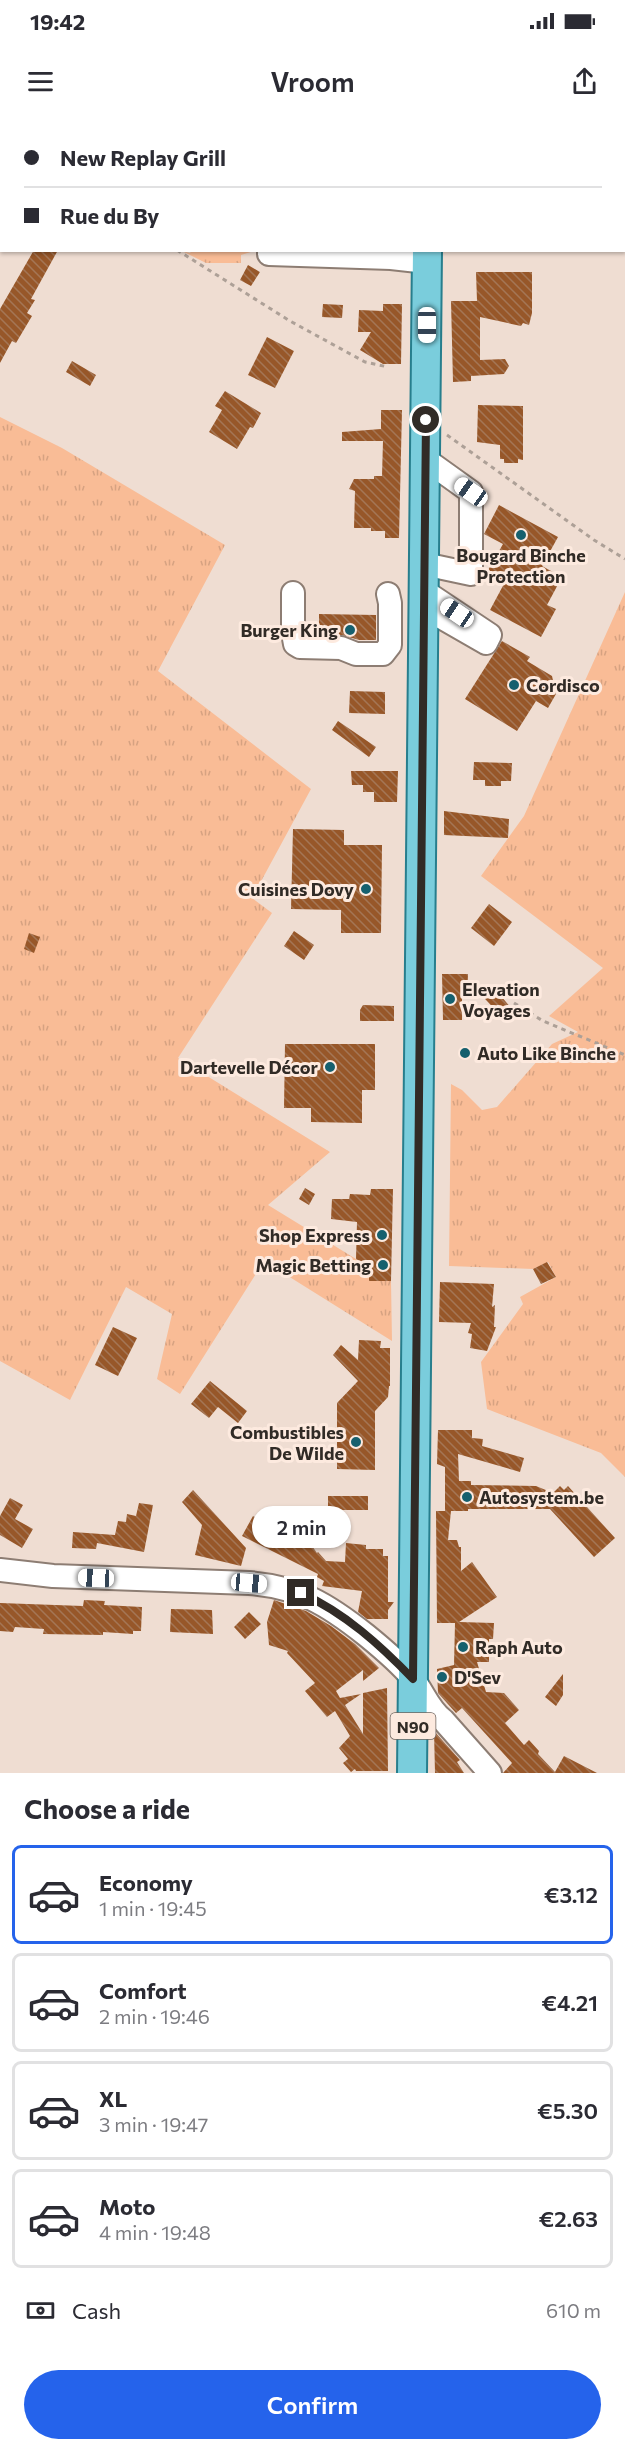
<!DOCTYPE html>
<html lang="en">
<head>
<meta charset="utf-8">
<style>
	:root { --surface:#fff; --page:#f7f7f7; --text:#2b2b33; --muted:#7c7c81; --line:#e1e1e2; --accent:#2563eb }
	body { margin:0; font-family:Commissioner,sans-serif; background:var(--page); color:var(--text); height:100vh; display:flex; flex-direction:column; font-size:22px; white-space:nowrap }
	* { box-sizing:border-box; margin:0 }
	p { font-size:20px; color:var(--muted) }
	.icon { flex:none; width:33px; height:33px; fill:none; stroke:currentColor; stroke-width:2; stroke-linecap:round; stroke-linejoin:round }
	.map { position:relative; height:1653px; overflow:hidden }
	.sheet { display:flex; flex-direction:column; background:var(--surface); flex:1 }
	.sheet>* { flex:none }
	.guide { position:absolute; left:0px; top:0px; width:626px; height:132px; box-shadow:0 2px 4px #0004; display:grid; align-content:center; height:132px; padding:0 24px; background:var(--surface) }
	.end { position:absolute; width:27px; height:27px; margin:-14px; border:8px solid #312b26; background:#fff; box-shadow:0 0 0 3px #fff }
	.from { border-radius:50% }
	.bubble { position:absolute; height:42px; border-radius:21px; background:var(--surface); box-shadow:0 2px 4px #0004; font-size:20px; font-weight:600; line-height:42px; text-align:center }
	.car { position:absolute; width:18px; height:36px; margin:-18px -9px; border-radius:8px; box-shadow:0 0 4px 2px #0007; background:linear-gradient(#fff 24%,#345 0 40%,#fff 0 76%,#345 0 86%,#fff 0) }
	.guide b { display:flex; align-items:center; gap:21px; height:57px; font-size:22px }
	.guide b+b { border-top:2px solid var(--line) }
	.guide i { width:15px; height:15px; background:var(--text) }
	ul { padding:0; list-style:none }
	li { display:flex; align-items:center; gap:18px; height:99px; margin:0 12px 9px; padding:0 12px; border:3px solid var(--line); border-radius:9px }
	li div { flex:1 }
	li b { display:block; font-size:22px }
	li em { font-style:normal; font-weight:600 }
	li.selected { border-color:var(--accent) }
	li>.icon { width:54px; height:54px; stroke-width:1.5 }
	h2 { padding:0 24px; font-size:27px; line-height:72px }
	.pay { display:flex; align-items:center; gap:15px; height:66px; padding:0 24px; font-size:22px }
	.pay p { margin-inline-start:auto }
	.button { display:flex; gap:12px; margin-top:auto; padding:12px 24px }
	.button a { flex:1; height:69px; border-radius:36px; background:var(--accent); color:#fff; font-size:24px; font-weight:600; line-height:69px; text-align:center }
	.status { display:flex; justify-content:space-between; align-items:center; height:42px; padding:0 30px; background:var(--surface); direction:ltr }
	.status svg { height:16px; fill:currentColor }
	header { display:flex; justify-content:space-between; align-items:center; height:78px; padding:0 24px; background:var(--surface); font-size:27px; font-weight:600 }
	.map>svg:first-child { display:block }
	.grass { fill:url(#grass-tufts) }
	.building { fill:url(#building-back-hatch) }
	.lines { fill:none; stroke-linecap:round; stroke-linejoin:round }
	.minor-casing { stroke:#8d7d73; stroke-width:26 }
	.major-casing { stroke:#277e8d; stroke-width:32 }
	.path { stroke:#ada097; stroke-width:3; stroke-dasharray:4.5 4.5; stroke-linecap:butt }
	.minor { stroke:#fff; stroke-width:22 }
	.major { stroke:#7acddc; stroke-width:28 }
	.route { stroke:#312b26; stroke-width:8 }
	.poi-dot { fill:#16606e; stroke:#fdeadf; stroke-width:2 }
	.labels { text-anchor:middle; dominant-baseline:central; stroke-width:6; stroke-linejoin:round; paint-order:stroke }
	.shield { fill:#fdeadf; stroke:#6e645e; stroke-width:1.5 }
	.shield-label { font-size:16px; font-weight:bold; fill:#312b26 }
	.poi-label { font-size:18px; font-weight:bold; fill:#312b26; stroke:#fdeadf; text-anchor:end }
</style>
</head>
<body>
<div class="status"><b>19:42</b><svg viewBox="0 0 49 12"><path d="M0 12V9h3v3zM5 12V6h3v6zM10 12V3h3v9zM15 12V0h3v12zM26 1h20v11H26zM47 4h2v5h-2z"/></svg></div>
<header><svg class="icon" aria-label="menu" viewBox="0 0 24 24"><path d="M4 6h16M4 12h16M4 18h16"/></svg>Vroom<svg class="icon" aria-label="share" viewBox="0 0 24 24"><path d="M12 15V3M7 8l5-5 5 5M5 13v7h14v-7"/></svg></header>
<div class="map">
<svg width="625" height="1653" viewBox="0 0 625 1653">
	<defs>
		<pattern id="grass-tufts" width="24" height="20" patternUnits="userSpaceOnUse" patternTransform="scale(1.5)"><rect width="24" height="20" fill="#f9bc96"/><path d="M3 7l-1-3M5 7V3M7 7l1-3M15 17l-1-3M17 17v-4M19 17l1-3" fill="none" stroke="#d6a281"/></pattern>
		<pattern id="building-back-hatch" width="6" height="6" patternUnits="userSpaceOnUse" patternTransform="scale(1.5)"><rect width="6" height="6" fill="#975729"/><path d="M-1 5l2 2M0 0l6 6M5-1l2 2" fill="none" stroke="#a47656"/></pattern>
	</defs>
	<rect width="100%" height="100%" fill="#efddd2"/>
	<path class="grass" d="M192,130H254V131L241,135V143H206L182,131L190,133Z
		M0,297L62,328L225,425L158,551L311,669L252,778L272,793L178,938L330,1032L268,1085L369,1147V1161H391L392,1221L264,1141L180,1274L157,1259L172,1194L126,1167L70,1280L0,1241Z
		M625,472V1357L601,1333L487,1289L481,1242L523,1184L520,1177L556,1157L548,1142L533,1149L449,1146L451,964L462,970L482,990L497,987L552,924L578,912L549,896L603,848L481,756L524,696Z"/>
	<path class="building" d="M34,130H58L31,179L35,180L27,193L32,196L16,223L12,221L0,243V189Z
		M248,145L260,152L251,166L240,160Z
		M476,152H532V193L529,205L523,203L521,206L480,197V240L505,239L509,246L504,254L471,256V261L453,262L451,181H477Z
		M323,184L343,185L342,198L322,197Z
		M383,184H402L401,244H383L360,230L371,212H358L359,190L383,191Z
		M267,217L294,231L275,268L248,255Z
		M72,241L96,255L90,266L66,252Z
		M225,271L261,293L253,308L250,307L237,329L209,312L222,290L215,286Z
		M478,285L523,286V340L518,339V343H504V339H500V325L477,322Z
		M381,290H402L399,418H385V411H371V408H354L355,371L349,369L354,359H374V356H382L383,321H342V312L381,309Z
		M499,385L558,417L542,446L562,457L547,485L556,489L541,517L490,490L505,462L487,452L503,424L484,414Z
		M319,494L376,495V520H359L342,515L319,514Z
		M502,521L530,537L527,541L552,556L556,574L548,588L536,581L517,611L465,579Z
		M350,571L385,572V594L349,593Z
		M338,601L376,627L369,637L332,610Z
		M474,642L512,643L511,661H501V666H485V660H473Z
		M351,651H398L397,682H374V672H363V665H352Z
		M444,691L509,699L508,718L444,715Z
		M293,709L344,710V725H382L381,813H341V790L291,789Z
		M489,784L512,802L494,826L471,808Z
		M294,811L314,825L304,840L284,826Z
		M29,813L40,817L34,833L24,829Z
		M442,854H468L467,877H462V900H443Z
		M472,865L495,869L511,888L502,897Z
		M363,885L394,886V901H360V890Z
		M285,924H375V970H362V1003L311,1002V988H284Z
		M305,1068L315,1074L309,1085L299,1079Z
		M371,1069H393L391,1161H369V1147L356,1139L357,1102L331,1099L332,1079H349L350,1074L370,1075Z
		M547,1142L556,1157L541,1164L533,1149Z
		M440,1162L494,1164L492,1187L495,1185L494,1207H496L487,1231L470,1228L472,1214L468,1213L471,1203L439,1202Z
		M113,1207L137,1218L118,1256L95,1245Z
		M359,1220L381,1221L380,1228H390V1266H389L388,1277L375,1291V1350L337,1349V1283L358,1261L333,1235L341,1225L358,1240Z
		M210,1261L247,1291L238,1303L218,1287L209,1298L191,1284Z
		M438,1310H472V1318L483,1319L482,1326L524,1338L520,1352L458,1334L459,1361H471V1365L536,1366L553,1373L560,1366L564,1370L568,1366L615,1418L594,1437L550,1389H468V1391H445V1347L437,1344Z
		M193,1370L246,1428L241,1446L195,1435L202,1405L182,1382Z
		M328,1376H368V1390H328Z
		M10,1378L23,1385L15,1399L33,1409L22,1428L0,1415V1396Z
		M139,1383L153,1385L144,1432L97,1423L96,1429L72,1428L73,1412L115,1415L118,1401L126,1402L127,1394L136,1396Z
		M436,1391H451L448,1420H457L459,1427H461V1451L472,1442L497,1477L459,1502L494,1503L493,1519H489V1542H477L486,1572L504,1573L519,1590L505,1603L524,1625L529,1620L539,1631L538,1634L555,1652L564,1636L597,1653H503L512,1643L462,1588L456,1593L438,1573L437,1549L454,1545L455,1503H437Z
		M253,1396L268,1403L269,1400L297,1414L299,1408L317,1433L318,1432L326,1441L345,1442L346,1423L366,1425V1429H383V1436H388V1482H394L388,1490V1499H367L358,1492L362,1471L322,1466L324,1461L317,1457L318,1454L242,1416Z
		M84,1480L105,1481L104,1485L142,1487L141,1511H133V1514L103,1512V1515L43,1514L44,1509L15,1507L13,1512L0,1511V1483L83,1486Z
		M274,1480L306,1491L331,1506L355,1524L379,1548L363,1561V1550L336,1571L340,1578L361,1574L345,1585L363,1614V1573L387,1568L388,1651H356L355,1649L351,1652L343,1643L348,1639L339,1628L350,1616L335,1591L327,1597L305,1571L315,1563L287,1533L288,1531L269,1525L267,1502Z
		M171,1489L212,1490L213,1514L170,1512Z
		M249,1492L261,1504L245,1519L234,1507Z
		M563,1554V1575L556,1586L545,1577Z
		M434,1611L460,1640L457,1642L464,1653H435Z"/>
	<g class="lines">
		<defs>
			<path id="minor" d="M63,2L64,0
				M0,108L2,106
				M269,130V134L391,138L427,142
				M424,444L471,454V372L425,339
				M424,471L490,515L486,523L425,488
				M293,473V513L295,524L300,527L341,528L356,534H383L390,525V483L388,474
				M0,1450L53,1456L249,1463C299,1467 327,1484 366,1515C382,1528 400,1543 413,1559C424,1573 429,1590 443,1600L490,1653"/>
			<path id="major" d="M428,0V2
				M412,1653L427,130"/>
		</defs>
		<use href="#minor" class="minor-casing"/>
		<use href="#major" class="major-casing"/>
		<path class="path" d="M263,2V0
			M177,130L290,201L365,242L388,247
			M447,315L594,420L625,439
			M514,883L543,901L625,935"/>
		<use href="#minor" class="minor"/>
		<use href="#major" class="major"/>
	</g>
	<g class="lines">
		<path class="route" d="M301,1473C345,1493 380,1525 413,1559L426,300"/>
	</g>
	<g class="poi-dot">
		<circle cx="521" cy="415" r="6"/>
		<circle cx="350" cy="510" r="6"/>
		<circle cx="514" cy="565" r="6"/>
		<circle cx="366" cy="769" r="6"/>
		<circle cx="450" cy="879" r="6"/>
		<circle cx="465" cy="933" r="6"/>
		<circle cx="330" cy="947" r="6"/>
		<circle cx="382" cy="1115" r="6"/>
		<circle cx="383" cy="1145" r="6"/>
		<circle cx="356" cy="1322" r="6"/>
		<circle cx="467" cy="1377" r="6"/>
		<circle cx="463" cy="1527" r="6"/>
		<circle cx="442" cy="1557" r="6"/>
	</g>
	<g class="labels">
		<rect class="shield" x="390.5" y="1593" width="45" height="26" rx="4.5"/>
		<g class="shield-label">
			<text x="413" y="1606">N90</text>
		</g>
		<g class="poi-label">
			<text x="521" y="435" text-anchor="middle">Bougard Binche<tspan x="521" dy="21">Protection</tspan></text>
			<text x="338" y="510">Burger King</text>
			<text x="526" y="565" text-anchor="start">Cordisco</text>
			<text x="354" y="769">Cuisines Dovy</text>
			<text x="462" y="869" text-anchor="start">Elevation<tspan x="462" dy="21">Voyages</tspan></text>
			<text x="477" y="933" text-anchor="start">Auto Like Binche</text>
			<text x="318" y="947">Dartevelle Décor</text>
			<text x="370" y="1115">Shop Express</text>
			<text x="371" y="1145">Magic Betting</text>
			<text x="344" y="1312">Combustibles<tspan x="344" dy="21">De Wilde</tspan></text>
			<text x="479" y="1377" text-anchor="start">Autosystem.be</text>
			<text x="475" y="1527" text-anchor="start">Raph Auto</text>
			<text x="454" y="1557" text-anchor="start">D'Sev</text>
		</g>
	</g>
</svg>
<i class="end from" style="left:426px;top:300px"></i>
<i class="end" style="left:301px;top:1473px"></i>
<div class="bubble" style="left:252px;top:1386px;width:99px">2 min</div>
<i class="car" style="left:427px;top:205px;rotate:180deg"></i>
<i class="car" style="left:471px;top:372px;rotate:305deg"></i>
<i class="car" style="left:457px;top:493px;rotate:304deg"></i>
<i class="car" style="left:96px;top:1458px;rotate:272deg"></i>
<i class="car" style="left:249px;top:1463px;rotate:95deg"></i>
<div class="guide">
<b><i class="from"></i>New Replay Grill</b>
<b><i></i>Rue du By</b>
</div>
</div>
<section class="sheet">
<h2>Choose a ride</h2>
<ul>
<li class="selected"><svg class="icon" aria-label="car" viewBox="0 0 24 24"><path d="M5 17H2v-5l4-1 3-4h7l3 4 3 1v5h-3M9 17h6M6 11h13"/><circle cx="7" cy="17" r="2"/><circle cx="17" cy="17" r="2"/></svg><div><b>Economy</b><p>1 min · 19:45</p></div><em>€3.12</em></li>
<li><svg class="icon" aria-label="car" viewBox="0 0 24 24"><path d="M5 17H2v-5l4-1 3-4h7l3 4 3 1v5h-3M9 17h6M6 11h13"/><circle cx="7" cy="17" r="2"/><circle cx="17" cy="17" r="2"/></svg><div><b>Comfort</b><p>2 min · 19:46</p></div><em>€4.21</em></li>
<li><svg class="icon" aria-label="car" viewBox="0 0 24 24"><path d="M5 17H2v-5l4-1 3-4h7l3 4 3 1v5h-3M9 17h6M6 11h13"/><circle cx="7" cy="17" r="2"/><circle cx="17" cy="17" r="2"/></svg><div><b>XL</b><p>3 min · 19:47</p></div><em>€5.30</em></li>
<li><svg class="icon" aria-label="car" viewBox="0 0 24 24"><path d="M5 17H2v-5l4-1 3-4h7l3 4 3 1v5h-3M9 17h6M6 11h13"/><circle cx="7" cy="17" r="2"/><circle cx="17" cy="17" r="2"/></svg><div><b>Moto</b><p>4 min · 19:48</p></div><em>€2.63</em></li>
</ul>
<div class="pay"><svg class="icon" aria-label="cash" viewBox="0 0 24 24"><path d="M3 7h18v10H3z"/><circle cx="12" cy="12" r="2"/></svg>Cash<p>610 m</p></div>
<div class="button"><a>Confirm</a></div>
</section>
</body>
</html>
